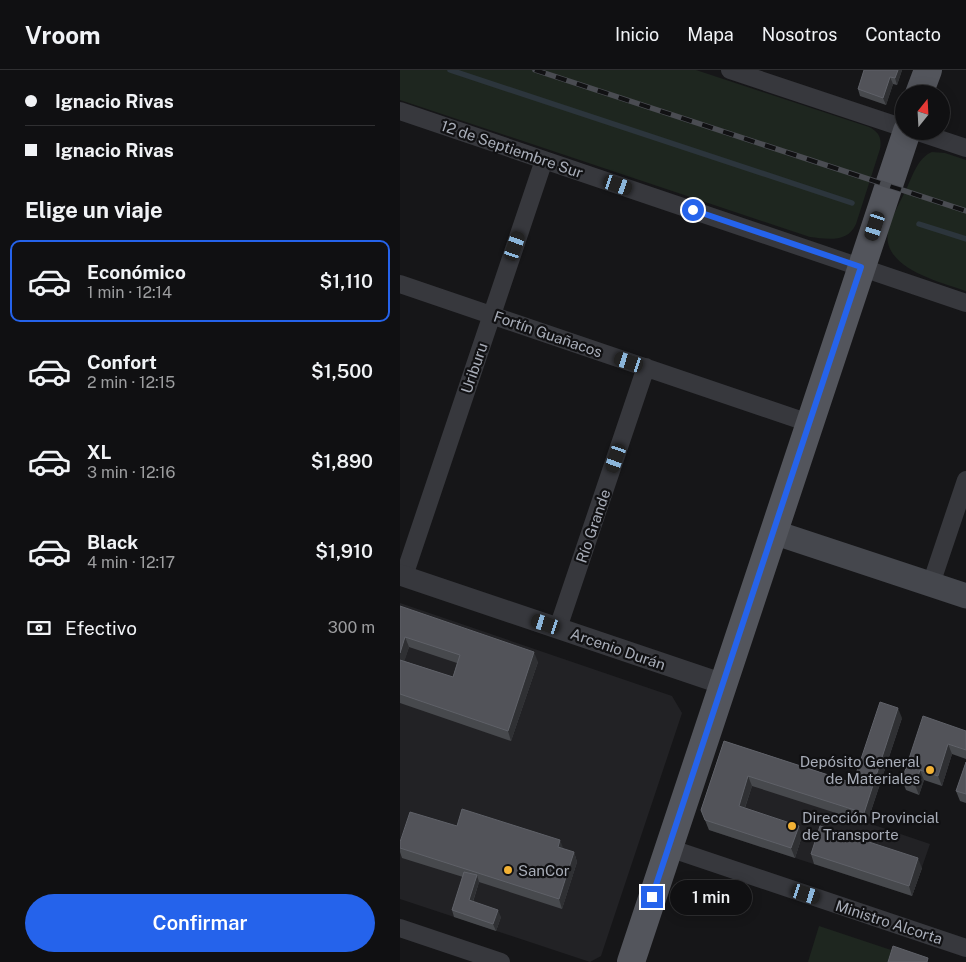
<!DOCTYPE html>
<html lang="es">
<head>
<meta charset="utf-8">
<style>
	:root { --surface:#101012; --page:#1e1e20; --text:#f1f3f6; --muted:#9c9d9f; --line:#303032; --accent:#2563eb }
	body { margin:0; font-family:"Public Sans",sans-serif; background:var(--page); color:var(--text); height:100vh; display:flex; flex-direction:column; font-size:19px; white-space:nowrap }
	* { box-sizing:border-box; margin:0 }
	p { font-size:16px; color:var(--muted) }
	.icon { flex:none; width:28px; height:28px; fill:none; stroke:currentColor; stroke-width:2; stroke-linecap:round; stroke-linejoin:round }
	.map { position:relative; flex:1; overflow:hidden }
	.details { display:flex; flex-direction:column; background:var(--surface); width:400px }
	.details>* { flex:none }
	.guide { display:grid; align-content:center; height:110px; padding:0 25px; background:var(--surface) }
	.needle { width:32px; rotate:18deg }
	.fabs { position:absolute; left:495px; top:15px; display:grid; gap:10px }
	.fabs a { display:grid; place-items:center; width:55px; height:55px; border-radius:50%; background:var(--surface); box-shadow:0 2px 12px #0003,0 0 0 1px var(--line); font-size:25px }
	.end { position:absolute; width:22px; height:22px; margin:-11px; border:6px solid #2563eb; background:#fff; box-shadow:0 0 0 2px #fff }
	.from { border-radius:50% }
	.bubble { position:absolute; height:35px; border-radius:18px; background:var(--surface); box-shadow:0 2px 12px #0003,0 0 0 1px var(--line); font-size:16px; font-weight:600; line-height:35px; text-align:center }
	.car { position:absolute; width:15px; height:30px; margin:-15px -8px; border-radius:6px; box-shadow:0 0 4px 1px #0007; background:linear-gradient(#222 24%,#8ab4d8 0 40%,#222 0 76%,#8ab4d8 0 86%,#222 0) }
	.guide b { display:flex; align-items:center; gap:18px; height:48px; font-size:19px }
	.guide b+b { border-top:1px solid var(--line) }
	.guide i { width:12px; height:12px; background:var(--text) }
	ul { padding:0; list-style:none }
	li { display:flex; align-items:center; gap:15px; height:82px; margin:0 10px 8px; padding:0 15px; border:2px solid transparent; border-radius:10px }
	li div { flex:1 }
	li b { display:block; font-size:19px }
	li em { font-style:normal; font-weight:600 }
	li.selected { border-color:var(--accent) }
	li>.icon { width:45px; height:45px; stroke-width:1.5 }
	h2 { padding:0 25px; font-size:22px; line-height:60px }
	.pay { display:flex; align-items:center; gap:12px; height:55px; padding:0 25px; font-size:19px }
	.pay p { margin-inline-start:auto }
	.primary-button { display:flex; gap:10px; margin-top:auto; padding:10px 25px }
	.primary-button a { flex:1; height:58px; border-radius:30px; background:var(--accent); color:#fff; font-size:20px; font-weight:600; line-height:58px; text-align:center }
	header { display:flex; align-items:center; gap:30px; box-sizing:border-box; height:70px; padding:0 25px; background:var(--surface); border-bottom:1px solid var(--line) }
	header strong { font-size:24px }
	nav { display:flex; gap:28px; margin-inline-start:auto; font-size:18px }
	main { display:flex; flex:1; min-height:0 }
	.map>svg:first-child { display:block }
	.built { fill:#222225 }
	.green { fill:#1e261f }
	.lines { fill:none; stroke-linecap:round; stroke-linejoin:round }
	.stream { stroke:#2c353c; stroke-width:5.5 }
	.minor { stroke:#37383d; stroke-width:18 }
	.tertiary { stroke:#37383d; stroke-width:21 }
	.secondary { stroke:#45474d; stroke-width:25 }
	.primary { stroke:#53555c; stroke-width:28 }
	.rail-casing { stroke:#4a4c52; stroke-width:5.5 }
	.rail { stroke:#111113; stroke-width:4; stroke-dasharray:11; stroke-linecap:butt }
	.wall { fill:#47494d; fill-rule:evenodd }
	.shaded-wall { fill:#2f3033 }
	.building { fill:#525359; stroke:#5f6168 }
	.route { stroke:#2563eb; stroke-width:6 }
	.poi-dot { fill:#f2b134; stroke:#111113; stroke-width:2 }
	.labels { text-anchor:middle; dominant-baseline:central; stroke-width:4.5; stroke-linejoin:round; paint-order:stroke }
	.street-label { font-size:15px; fill:#a8adb8; stroke:#111113 }
	.poi-label { font-size:15px; fill:#a8adb8; stroke:#111113; text-anchor:start }
</style>
</head>
<body>
<header>
<strong>Vroom</strong>
<nav><a>Inicio</a><a>Mapa</a><a>Nosotros</a><a>Contacto</a></nav>
</header>
<main>
<section class="details">
<div class="guide">
<b><i class="from"></i>Ignacio Rivas</b>
<b><i></i>Ignacio Rivas</b>
</div>
<h2>Elige un viaje</h2>
<ul>
<li class="selected"><svg class="icon" aria-label="car" viewBox="0 0 24 24"><path d="M5 17H2v-5l4-1 3-4h7l3 4 3 1v5h-3M9 17h6M6 11h13"/><circle cx="7" cy="17" r="2"/><circle cx="17" cy="17" r="2"/></svg><div><b>Económico</b><p>1 min · 12:14</p></div><em>$1,110</em></li>
<li><svg class="icon" aria-label="car" viewBox="0 0 24 24"><path d="M5 17H2v-5l4-1 3-4h7l3 4 3 1v5h-3M9 17h6M6 11h13"/><circle cx="7" cy="17" r="2"/><circle cx="17" cy="17" r="2"/></svg><div><b>Confort</b><p>2 min · 12:15</p></div><em>$1,500</em></li>
<li><svg class="icon" aria-label="car" viewBox="0 0 24 24"><path d="M5 17H2v-5l4-1 3-4h7l3 4 3 1v5h-3M9 17h6M6 11h13"/><circle cx="7" cy="17" r="2"/><circle cx="17" cy="17" r="2"/></svg><div><b>XL</b><p>3 min · 12:16</p></div><em>$1,890</em></li>
<li><svg class="icon" aria-label="car" viewBox="0 0 24 24"><path d="M5 17H2v-5l4-1 3-4h7l3 4 3 1v5h-3M9 17h6M6 11h13"/><circle cx="7" cy="17" r="2"/><circle cx="17" cy="17" r="2"/></svg><div><b>Black</b><p>4 min · 12:17</p></div><em>$1,910</em></li>
</ul>
<div class="pay"><svg class="icon" aria-label="cash" viewBox="0 0 24 24"><path d="M3 7h18v10H3z"/><circle cx="12" cy="12" r="2"/></svg>Efectivo<p>300 m</p></div>
<div class="primary-button"><a>Confirmar</a></div>
</section>
<div class="map">
<svg width="566" height="892" viewBox="0 0 566 892">
	<rect width="100%" height="100%" fill="#161618"/>
	<path class="built" d="M0,533L272,626L282,643L201,886L190,892L0,829Z
		M327,681L472,739L468,753L530,774L512,826L309,760L305,750Z"/>
	<path class="green" d="M0,0H296L469,57C479,62 482,68 480,79L456,154C448,173 427,169 410,167L0,30Z
		M532,82L545,83L566,90V221C540,212 481,198 488,161C491,148 499,134 505,122C512,108 517,88 532,82Z
		M419,856L491,880L488,892H408Z"/>
	<g class="lines">
		<path class="stream" d="M50,0L452,133
			M519,154L566,169"/>
		<path class="minor" d="M330,0L504,58
			M0,41L566,233
			M515,61L566,78
			M0,214L409,353
			M4,506L144,90
			M531,514L566,410
			M158,558L246,297
			M269,778L566,878
			M0,858L101,892"/>
		<path class="tertiary" d="M0,505L323,614"/>
		<path class="secondary" d="M373,462L566,526"/>
		<path class="primary" d="M519,24L528,0
			M231,892L507,61"/>
		<defs>
			<path id="rail" d="M135,0L566,141"/>
		</defs>
		<use href="#rail" class="rail-casing"/>
		<use href="#rail" class="rail"/>
	</g>
	<path class="wall" d="M464,0H502L497,15L493,14L486,35L460,26L458,19Z
		M0,536L138,592L111,671L0,633ZM9,577L57,593L53,607L4,591Z
		M502,648L467,753L352,716L345,738L402,766L395,788L309,760L301,740L324,671L453,713Z
		M566,661V689L552,684L542,716L524,710L519,725L506,720L502,710Z
		M566,692V733L560,731L556,721Z
		M0,772L163,779L174,782L177,792L162,839L79,812L73,832L101,847L96,861L54,847L52,840L63,807L2,788L0,782Z
		M411,784L522,798L512,826L414,794Z"/>
	<path class="shaded-wall" d="M498,0H502L497,15L495,8Z
		M490,7L493,14L486,35L483,28Z
		M5,567L9,577L2,599L0,595V583Z
		M134,582L138,592L111,671L108,661Z
		M498,638L502,648L467,753L464,743Z
		M548,674L552,684L542,716L538,706Z
		M520,700L524,710L519,725L515,715Z
		M348,706L352,716L342,746L339,736Z
		M399,756L402,766L395,788L391,778Z
		M160,770L164,780L158,777Z
		M174,782L177,792L162,839L159,829Z
		M518,788L522,798L512,826L509,816Z
		M77,805L79,812L71,837L69,830Z
		M98,840L101,847L96,861L93,854Z"/>
	<path class="building" d="M464,0H498L495,8L490,7L483,28L458,19Z
		M0,536L134,582L108,661L0,624V590L53,607L60,585L5,567L0,583Z
		M480,632L498,638L464,743L348,706L339,736L399,756L391,778L305,750L301,740L324,671L453,713Z
		M523,646L566,661V680L548,674L538,706L520,700L515,715L502,710Z
		M566,692V724L556,721Z
		M62,739L160,770L158,777L174,782L159,829L0,778V772L10,742L57,756Z
		M420,756L518,788L509,816L411,784Z
		M64,802L77,805L69,830L98,840L93,854L52,840Z
		M493,876L528,888L527,892H488Z"/>
	<g class="lines">
		<path class="route" d="M252,827L461,197L293,140"/>
	</g>
	<g class="poi-dot">
		<circle cx="530" cy="700" r="5"/>
		<circle cx="392" cy="756" r="5"/>
		<circle cx="108" cy="800" r="5"/>
	</g>
	<g class="labels">
		<g class="street-label">
			<text transform="translate(112 79) rotate(19)">12 de Septiembre Sur</text>
			<text transform="translate(148 264) rotate(19)">Fortín Guañacos</text>
			<text transform="translate(74 298) rotate(-71)">Uriburu</text>
			<text transform="translate(193 456) rotate(-71)">Río Grande</text>
			<text transform="translate(218 579) rotate(19)">Arcenio Durán</text>
			<text transform="translate(489 852) rotate(18)">Ministro Alcorta</text>
		</g>
		<g class="poi-label">
			<text x="520" y="691" text-anchor="end">Depósito General<tspan x="520" dy="17">de Materiales</tspan></text>
			<text x="402" y="747">Dirección Provincial<tspan x="402" dy="17">de Transporte</tspan></text>
			<text x="118" y="800">SanCor</text>
		</g>
	</g>
</svg>
<div class="fabs">
<a><svg class="needle" viewBox="-14 -14 28 28"><path d="M0-13l5 13h-10z" fill="#e53935"/><path d="M0 13l5-13h-10z" fill="#9c9d9f"/></svg></a>
</div>
<i class="end from" style="left:293px;top:140px"></i>
<i class="end" style="left:252px;top:827px"></i>
<div class="bubble" style="left:270px;top:810px;width:82px">1 min</div>
<i class="car" style="left:218px;top:115px;rotate:109deg"></i>
<i class="car" style="left:475px;top:156px;rotate:198deg"></i>
<i class="car" style="left:115px;top:176px;rotate:19deg"></i>
<i class="car" style="left:229px;top:292px;rotate:288deg"></i>
<i class="car" style="left:216px;top:388px;rotate:199deg"></i>
<i class="car" style="left:146px;top:554px;rotate:288deg"></i>
<i class="car" style="left:406px;top:824px;rotate:108deg"></i>
</div>
</main>
</body>
</html>
